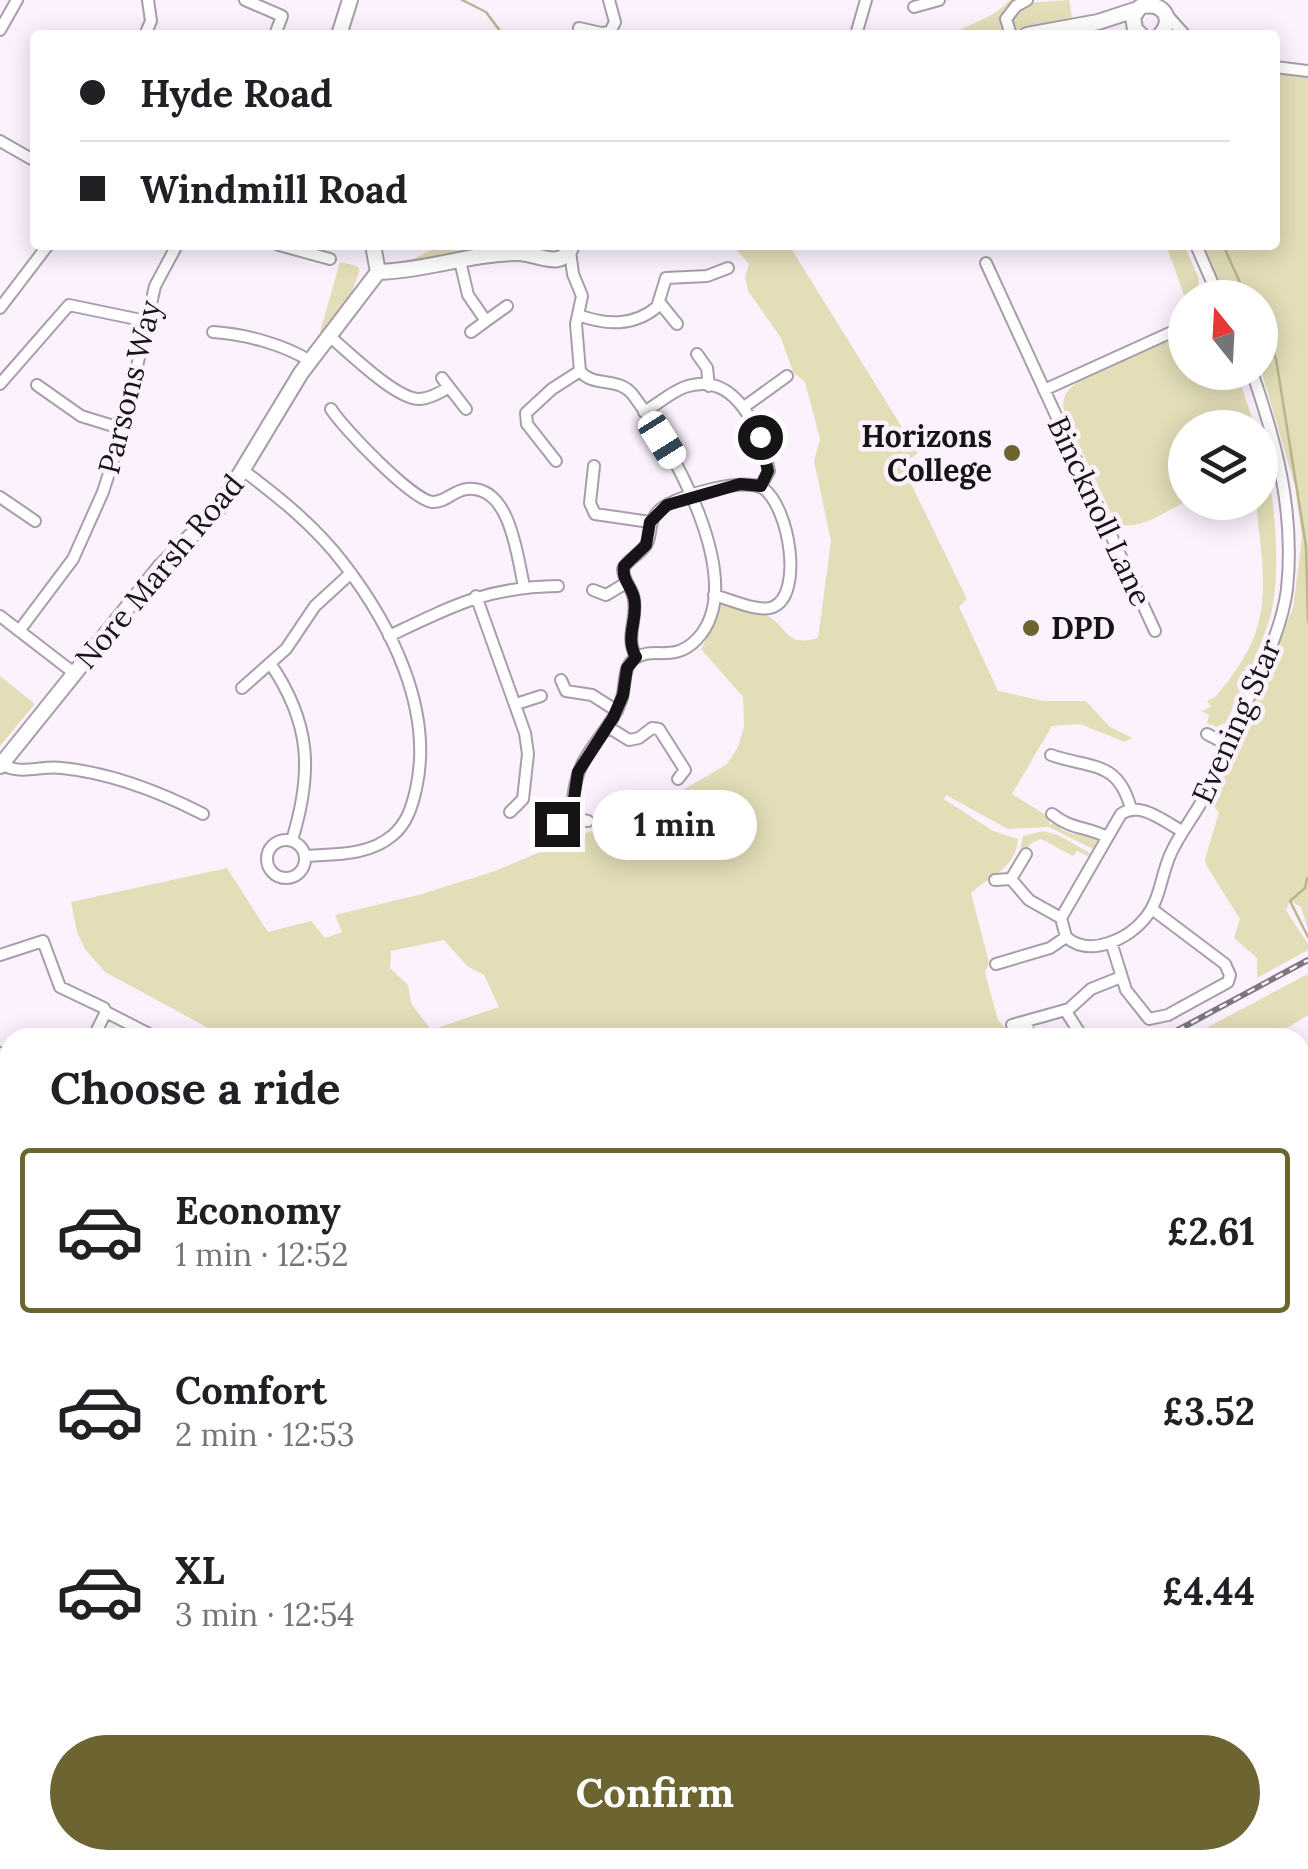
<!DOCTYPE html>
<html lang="en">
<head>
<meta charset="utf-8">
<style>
	:root { --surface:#fff; --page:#f6f6f6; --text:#202124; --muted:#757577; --line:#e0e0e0; --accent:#6c6531 }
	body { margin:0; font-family:Lora,serif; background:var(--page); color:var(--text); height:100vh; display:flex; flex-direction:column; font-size:38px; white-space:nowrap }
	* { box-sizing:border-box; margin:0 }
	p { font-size:32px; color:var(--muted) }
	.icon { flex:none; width:55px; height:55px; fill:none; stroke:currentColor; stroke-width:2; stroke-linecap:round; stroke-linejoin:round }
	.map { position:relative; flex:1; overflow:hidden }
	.side { position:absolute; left:0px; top:1028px; width:1310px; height:842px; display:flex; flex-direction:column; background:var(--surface); border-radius:30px 30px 0 0; box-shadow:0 5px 25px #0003 }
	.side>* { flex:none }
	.hud { position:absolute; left:30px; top:30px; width:1250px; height:220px; border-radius:10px; box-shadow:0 5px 25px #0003; display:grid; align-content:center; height:220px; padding:0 50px; background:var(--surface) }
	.needle { width:65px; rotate:342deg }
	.tools { position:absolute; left:1168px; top:280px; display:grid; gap:20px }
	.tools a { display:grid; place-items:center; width:110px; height:110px; border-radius:50%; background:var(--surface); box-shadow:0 5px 25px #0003; font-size:50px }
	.end { position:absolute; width:45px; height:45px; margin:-22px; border:12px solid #171418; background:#fff; box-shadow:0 0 0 5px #fff }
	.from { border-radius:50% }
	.bubble { position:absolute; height:70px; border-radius:35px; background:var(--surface); box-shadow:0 5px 25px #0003; font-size:32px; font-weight:700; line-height:70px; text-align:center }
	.car { position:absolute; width:30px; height:60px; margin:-30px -15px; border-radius:12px; box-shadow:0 0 8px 2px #0007; background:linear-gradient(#fff 24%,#345 0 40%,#fff 0 76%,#345 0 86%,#fff 0) }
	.hud b { display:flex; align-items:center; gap:35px; height:95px; font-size:38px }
	.hud b+b { border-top:2px solid var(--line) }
	.hud i { width:25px; height:25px; background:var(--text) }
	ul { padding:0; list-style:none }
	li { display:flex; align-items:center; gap:30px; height:165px; margin:0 20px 15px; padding:0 30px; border:5px solid transparent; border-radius:10px }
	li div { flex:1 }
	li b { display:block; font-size:38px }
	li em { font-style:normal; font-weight:700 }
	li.on { border-color:var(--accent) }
	li>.icon { width:90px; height:90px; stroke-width:1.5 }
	h2 { padding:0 50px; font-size:45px; line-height:120px }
	.primary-button { display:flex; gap:20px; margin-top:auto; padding:20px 50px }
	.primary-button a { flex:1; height:115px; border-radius:60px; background:var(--accent); color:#fff; font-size:40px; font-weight:700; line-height:115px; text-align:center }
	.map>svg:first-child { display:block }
	.green { fill:#e3deb8; fill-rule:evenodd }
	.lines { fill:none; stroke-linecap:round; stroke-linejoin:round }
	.stream { stroke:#bab58d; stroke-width:2.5 }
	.street-casing { stroke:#a79eaa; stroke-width:14 }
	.secondary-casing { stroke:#a79eaa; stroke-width:18 }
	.street { stroke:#fff; stroke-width:10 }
	.secondary { stroke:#fff; stroke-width:14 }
	.rail-casing { stroke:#7c767e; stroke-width:6 }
	.rail { stroke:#fbf2fe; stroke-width:2.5; stroke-dasharray:8; stroke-linecap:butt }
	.route { stroke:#171418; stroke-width:12 }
	.poi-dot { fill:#6c6531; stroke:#fbf2fe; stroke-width:4 }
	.labels { text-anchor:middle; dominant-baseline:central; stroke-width:9; stroke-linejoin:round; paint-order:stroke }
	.street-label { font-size:30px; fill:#171418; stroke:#fbf2fe }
	.poi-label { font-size:30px; font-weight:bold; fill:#171418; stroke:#fbf2fe; text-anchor:end }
</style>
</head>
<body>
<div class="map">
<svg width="1308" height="1869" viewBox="0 0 1308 1869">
	<rect width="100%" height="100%" fill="#fbf2fe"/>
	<path class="green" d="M1010,0H1015L1012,4L1069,0L1072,17L1009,35H951C971,23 995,17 1010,0Z
		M1275,74L1308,77V930L1301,907L1290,901L1286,910L1308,944V950L1257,978V958L1234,938L1240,919L1206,865L1205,859L1219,812L1209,802L1247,728L1244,726L1293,608L1302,538L1295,486L1260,366V298L1227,297L1202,245H1275Z
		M441,245H525L402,265Z
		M732,245H789L918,453L902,465L967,599L959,607L998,691L1044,701H1086L1109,726L1132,738L1125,742L1080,724L1052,726L1012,794L1049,817L1050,825L1055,822C1067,840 1083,831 1099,837L1093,849L1049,827L1008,829L946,795L944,799L993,831L1018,839C1016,868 991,875 971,893L989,962L985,973L998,1020L1008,1031L1021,1028L1023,1037H225L105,972L85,949L77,932L71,902L227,868L268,932L311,921L325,938L342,932L335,915L422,894L495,871L668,799L727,764L738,747L744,727L743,697L701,649L715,622L719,602C733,606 756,608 768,616C789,629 786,647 818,638L831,541L814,461L820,439L805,382L793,372L781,338L748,291L745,278L749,264ZM444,940L467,966L484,975L499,1007L431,1030L411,1003L408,985L390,968L391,951Z
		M1166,245H1184L1199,279L1197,297L1185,298Z
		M340,262L357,266L360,270L352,292L322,334L320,332Z
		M1185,333V372L1237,373L1255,427L1185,428V502C1164,512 1141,531 1116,524L1065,415C1063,407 1062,399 1067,392C1083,371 1159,344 1185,333Z
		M1260,442C1275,487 1283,576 1269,621C1258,656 1240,688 1227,722L1217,727L1207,723L1209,715L1201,711L1211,707L1207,701L1215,697C1276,627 1265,589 1256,503L1260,502Z
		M0,676L35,704L0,746Z
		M1043,831L1058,835L1090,853L1088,856L1077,851L1073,856L1041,839L1032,843L1019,856L1023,836Z
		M1308,974V1015L1272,1037H1189Z
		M1305,1786L1308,1789V1869H1217L1225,1860H1300V1791Z
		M329,1860H414L411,1869H344Z"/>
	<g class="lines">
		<path class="stream" d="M462,0L486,12L503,35
			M1223,245L1247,298
			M1260,325L1276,359L1306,546L1308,622
			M1307,878L1305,888L1290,901L1308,937
			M1300,1215L1308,1208
			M409,1869L411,1860"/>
		<defs>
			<path id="street" d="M245,0L282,16L275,35
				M914,7L939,0
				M1167,15L1184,34
				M579,28L601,33L610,32L615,22L609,0
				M0,30L17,0
				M145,35L151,21L148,0
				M856,35L866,0
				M1011,35L1006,19L1016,6L1027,0
				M1275,67L1308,71
				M0,141L35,161
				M279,245L330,259
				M1196,245L1219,298
				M460,261L468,295L486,321L471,332
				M986,263L1155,631
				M660,303L677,324
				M0,308L48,245
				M578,315C606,325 633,327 657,307L666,278L707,276L728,268
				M486,321L507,306
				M213,332C244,334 283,344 310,361
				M329,336C348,351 396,400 420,399C431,398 440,393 449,387
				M697,354L707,368L709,386
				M442,378L466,409
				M0,384L69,305L146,321
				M37,385L81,416L123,429
				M1044,390L1185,326
				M744,407L787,376
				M331,409C343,428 411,499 432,502C445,503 454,490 467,489C511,485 517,557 524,586
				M644,412C658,404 671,392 685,387C737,369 761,433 769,471L761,486
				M556,461L527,424L526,413L552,389L580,371
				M594,466L590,503L595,514L650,522
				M244,471C280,498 316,527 344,564C391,625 434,710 416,789C412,807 407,823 393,835C369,856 335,854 305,856
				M0,497L35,521
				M593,590L606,595L626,583
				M476,596L525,733L528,754L523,799L510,812
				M0,616L74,673
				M19,631L73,559L103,492L123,429L155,286L177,245
				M389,636C452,606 487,587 558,586
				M636,657C625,637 637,621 634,600C633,588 623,582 623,569C628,558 644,553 648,541C652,528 649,518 662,508C679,495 747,476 764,489C789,508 804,594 773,607C759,613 729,599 714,595
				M270,663C311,723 313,772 292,840
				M561,680L566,691L592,695L617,711
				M242,688L286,649L315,606L351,573
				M516,704L541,696
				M608,727L629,740L639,738L652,728L659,729L685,770L678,779
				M1207,734L1228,745
				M1051,755C1092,769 1118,760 1131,809
				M1,764C22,776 40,765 62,768C112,773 158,791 203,814
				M1052,814C1072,830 1086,826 1107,837
				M571,818L588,821
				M557,824L571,818C573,798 574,777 585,759C596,739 613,724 621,701C626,688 622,668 634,659C652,645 674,664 697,639C751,583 670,444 633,395C619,376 593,388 580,371L576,324L582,296L573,274L570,251
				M1182,831C1163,821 1141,801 1121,814L1061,918L1066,937C1090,958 1129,939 1146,917C1161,898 1161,874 1171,853C1179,835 1192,819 1202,801C1219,770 1232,736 1246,704C1262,667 1282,629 1287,589C1295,513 1277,444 1252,372
				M267 859a19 19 0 1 1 38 0a19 19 0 1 1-38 0Z
				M1011,879L1026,854
				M995,880L1011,879L1029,900L1061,918
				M1111,942L1126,990L1149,1019L1168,1015L1228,982L1230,975L1225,964L1152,909
				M0,955L43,941L60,987L104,1008L106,1012L93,1038
				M996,964L1050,948L1066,937
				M1065,1010L1083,1038
				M106,1012L157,1038
				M1026,1021L1030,1038
				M1012,1025L1069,1009L1091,989L1121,977
				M0,1053L10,1081
				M0,1219L10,1216
				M9,1243L10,1251
				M0,1292L10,1291
				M0,1598L10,1594
				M0,1777L10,1789"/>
			<path id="secondary" d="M339,35L350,0
				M1027,35L1098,22L1138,9
				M1141,35L1135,29L1133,17L1140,7C1161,0 1176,18 1160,35
				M373,245L378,272
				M378,272C425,271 471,253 518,253C538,253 562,272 572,245
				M0,766L161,566L220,507L301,373L378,272
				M0,1551L10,1566
				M322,1860L336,1869"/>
		</defs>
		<use href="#street" class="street-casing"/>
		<use href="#secondary" class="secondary-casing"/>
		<use href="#street" class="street"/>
		<use href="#secondary" class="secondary"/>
		<defs>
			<path id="rail" d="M1163,1038L1308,960
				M0,1441L10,1439"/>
		</defs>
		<use href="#rail" class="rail-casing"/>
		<use href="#rail" class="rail"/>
	</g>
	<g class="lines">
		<path class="route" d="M557,824L571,818L578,772L613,718L623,695L627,668L636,657C624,636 639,619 634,598C631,585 622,581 624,566L646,545L650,522L667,505L740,484L761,486L768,471L760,437"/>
	</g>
	<g class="poi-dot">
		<circle cx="1012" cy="453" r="10"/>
		<circle cx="1031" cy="628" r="10"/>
	</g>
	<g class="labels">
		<g class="street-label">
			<text transform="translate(129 387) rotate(-76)">Parsons Way</text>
			<text transform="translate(1100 511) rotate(65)">Bincknoll Lane</text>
			<text transform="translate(159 571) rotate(-50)">Nore Marsh Road</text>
			<text transform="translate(1236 721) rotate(-66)">Evening Star</text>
		</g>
		<g class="poi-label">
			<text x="992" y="436">Horizons<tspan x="992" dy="34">College</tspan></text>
			<text x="1051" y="628" text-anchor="start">DPD</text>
		</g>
	</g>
</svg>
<div class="tools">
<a><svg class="needle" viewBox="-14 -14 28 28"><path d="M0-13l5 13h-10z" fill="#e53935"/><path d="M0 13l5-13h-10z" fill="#757577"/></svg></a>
<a><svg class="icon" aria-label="layers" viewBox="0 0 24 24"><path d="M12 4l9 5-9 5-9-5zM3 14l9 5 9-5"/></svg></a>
</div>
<i class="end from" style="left:760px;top:437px"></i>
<i class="end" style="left:557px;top:824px"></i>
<div class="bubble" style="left:592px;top:790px;width:165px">1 min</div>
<i class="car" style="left:662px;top:440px;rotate:148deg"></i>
<div class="hud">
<b><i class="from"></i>Hyde Road</b>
<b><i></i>Windmill Road</b>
</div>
<section class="side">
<h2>Choose a ride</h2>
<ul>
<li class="on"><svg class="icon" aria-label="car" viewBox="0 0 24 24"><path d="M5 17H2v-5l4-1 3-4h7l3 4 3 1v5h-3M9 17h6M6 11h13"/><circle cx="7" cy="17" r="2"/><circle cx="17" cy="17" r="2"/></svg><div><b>Economy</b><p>1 min · 12:52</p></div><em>£2.61</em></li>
<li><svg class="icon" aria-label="car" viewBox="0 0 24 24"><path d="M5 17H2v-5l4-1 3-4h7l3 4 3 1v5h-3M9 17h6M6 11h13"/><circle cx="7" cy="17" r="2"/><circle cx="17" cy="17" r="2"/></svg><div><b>Comfort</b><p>2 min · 12:53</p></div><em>£3.52</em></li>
<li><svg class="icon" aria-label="car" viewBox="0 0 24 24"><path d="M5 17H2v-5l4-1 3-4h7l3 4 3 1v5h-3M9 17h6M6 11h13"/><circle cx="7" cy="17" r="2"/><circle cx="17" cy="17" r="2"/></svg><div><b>XL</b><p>3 min · 12:54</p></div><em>£4.44</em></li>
</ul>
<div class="primary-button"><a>Confirm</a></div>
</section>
</div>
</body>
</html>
